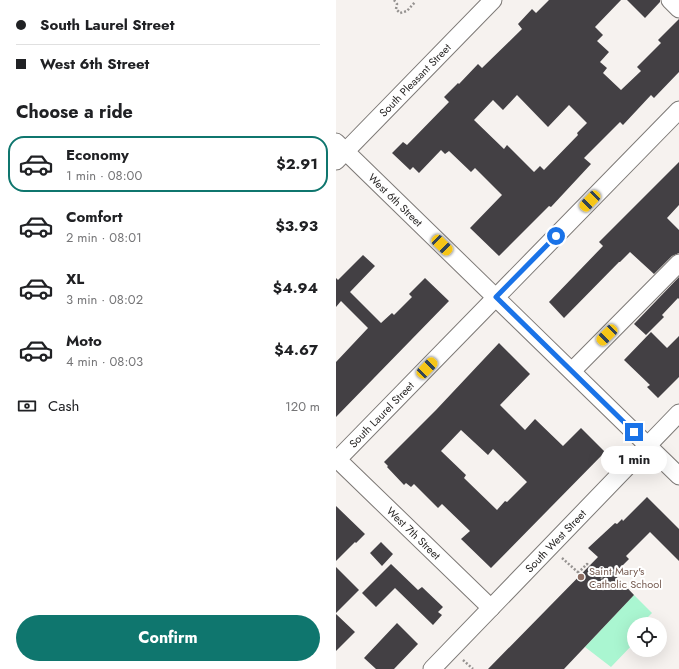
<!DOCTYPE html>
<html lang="en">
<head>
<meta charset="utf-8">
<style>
	:root { --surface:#fff; --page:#f2f2f2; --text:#202124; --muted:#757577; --line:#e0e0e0; --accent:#0f766e }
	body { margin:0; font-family:Jost,sans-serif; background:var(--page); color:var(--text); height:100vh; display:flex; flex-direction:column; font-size:15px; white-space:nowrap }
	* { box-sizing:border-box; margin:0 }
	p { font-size:13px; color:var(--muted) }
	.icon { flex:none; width:22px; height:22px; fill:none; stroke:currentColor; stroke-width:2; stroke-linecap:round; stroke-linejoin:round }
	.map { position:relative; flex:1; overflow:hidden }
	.panel { display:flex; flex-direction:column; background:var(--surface); width:336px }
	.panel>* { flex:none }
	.banner { display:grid; align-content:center; height:88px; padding:0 16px; background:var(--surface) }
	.buttons { position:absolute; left:291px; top:617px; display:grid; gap:8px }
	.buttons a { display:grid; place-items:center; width:40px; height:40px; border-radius:50%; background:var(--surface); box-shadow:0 4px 16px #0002; font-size:20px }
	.end { position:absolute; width:18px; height:18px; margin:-9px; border:5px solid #1a73e8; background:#fff; box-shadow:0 0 0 2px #fff }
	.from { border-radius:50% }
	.bubble { position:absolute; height:28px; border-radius:14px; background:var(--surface); box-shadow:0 4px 16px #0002; font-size:13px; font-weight:700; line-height:28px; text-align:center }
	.car { position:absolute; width:12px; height:24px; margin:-12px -6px; border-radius:5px; box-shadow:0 0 3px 1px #0007; background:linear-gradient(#f5c518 24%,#345 0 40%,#f5c518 0 76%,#345 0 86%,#f5c518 0) }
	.banner b { display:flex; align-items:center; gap:14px; height:38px; font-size:15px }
	.banner b+b { border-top:1px solid var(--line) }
	.banner i { width:10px; height:10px; background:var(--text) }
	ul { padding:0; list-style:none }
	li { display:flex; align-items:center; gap:12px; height:56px; margin:0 8px 6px; padding:0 8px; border:2px solid transparent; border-radius:16px }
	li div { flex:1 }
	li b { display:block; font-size:15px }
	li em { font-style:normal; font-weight:700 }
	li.current { border-color:var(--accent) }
	li>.icon { width:36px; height:36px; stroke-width:1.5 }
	h2 { padding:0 16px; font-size:18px; line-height:48px }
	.pay { display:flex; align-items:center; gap:10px; height:44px; padding:0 16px; font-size:15px }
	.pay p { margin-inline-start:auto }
	.cta { display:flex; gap:8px; margin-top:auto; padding:8px 16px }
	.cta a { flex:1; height:46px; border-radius:24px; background:var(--accent); color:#fff; font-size:16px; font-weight:700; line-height:46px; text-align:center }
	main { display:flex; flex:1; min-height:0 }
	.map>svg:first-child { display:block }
	.green { fill:#aaf6d1 }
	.building { fill:#434044; fill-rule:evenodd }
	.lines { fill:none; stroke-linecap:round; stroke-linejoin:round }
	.minor-casing { stroke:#7d7976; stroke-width:19 }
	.path { stroke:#959290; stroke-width:2.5; stroke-dasharray:2 2; stroke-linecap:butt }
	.minor { stroke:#fff; stroke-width:17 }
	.route { stroke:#1a73e8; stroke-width:5 }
	.education-dot { fill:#8d6e63; stroke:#fff; stroke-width:1.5 }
	.labels { text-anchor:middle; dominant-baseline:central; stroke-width:4; stroke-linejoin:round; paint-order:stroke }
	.street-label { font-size:11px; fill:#2a2827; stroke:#fff }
	.education-label { font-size:11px; fill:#785e54; stroke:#fff; text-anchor:start }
</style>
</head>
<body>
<main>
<section class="panel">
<div class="banner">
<b><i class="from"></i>South Laurel Street</b>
<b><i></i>West 6th Street</b>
</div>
<h2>Choose a ride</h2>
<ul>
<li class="current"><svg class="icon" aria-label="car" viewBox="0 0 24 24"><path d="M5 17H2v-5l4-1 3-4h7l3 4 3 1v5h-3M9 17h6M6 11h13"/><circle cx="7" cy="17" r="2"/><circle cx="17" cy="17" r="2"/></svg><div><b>Economy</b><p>1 min · 08:00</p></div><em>$2.91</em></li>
<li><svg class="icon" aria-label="car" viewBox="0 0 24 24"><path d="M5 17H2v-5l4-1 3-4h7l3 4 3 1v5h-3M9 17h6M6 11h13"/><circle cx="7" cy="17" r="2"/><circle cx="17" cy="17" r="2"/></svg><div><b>Comfort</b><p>2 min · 08:01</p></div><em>$3.93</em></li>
<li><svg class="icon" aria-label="car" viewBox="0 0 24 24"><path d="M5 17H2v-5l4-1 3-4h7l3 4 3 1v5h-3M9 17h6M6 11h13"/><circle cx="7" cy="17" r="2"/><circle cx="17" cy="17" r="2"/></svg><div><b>XL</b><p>3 min · 08:02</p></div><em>$4.94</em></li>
<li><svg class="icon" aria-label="car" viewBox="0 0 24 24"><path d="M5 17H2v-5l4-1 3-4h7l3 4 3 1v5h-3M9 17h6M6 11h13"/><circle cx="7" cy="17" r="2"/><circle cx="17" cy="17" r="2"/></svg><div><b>Moto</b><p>4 min · 08:03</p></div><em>$4.67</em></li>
</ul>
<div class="pay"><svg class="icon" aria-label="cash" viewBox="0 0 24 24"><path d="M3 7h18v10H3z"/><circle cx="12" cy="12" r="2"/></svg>Cash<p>120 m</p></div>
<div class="cta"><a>Confirm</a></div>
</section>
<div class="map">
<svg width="343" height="669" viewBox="0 0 343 669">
	<rect width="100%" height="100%" fill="#f6f2ef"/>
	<path class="green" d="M298,595L316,613L312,617L310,624H298V643L275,667L249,647Z"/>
	<path class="building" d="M213,0H285L259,27L267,35L261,41L273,52L264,62L271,68L267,73L285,90L305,71L301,67L325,43L322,40L343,19V72L318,98L315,95L287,125L284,122L248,158L255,164L215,207L213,206L163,256L134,228L166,195L139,168L135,172L113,151L109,154L105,150L83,173L77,167L74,170L56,153L67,142L71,145L113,102L108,97L122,83L123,84L142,64L146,68L186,29L182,24L196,9L200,13ZM181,95L212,127L233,105L251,123L241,133L242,135L208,170L204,166L198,172L171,145L168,149L138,120L157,100L167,110Z
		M291,0H324V2L309,18Z
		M343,162V205L331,218L343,230V253L336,256L318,274L294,252L284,262H283L228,318L213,302L267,246L263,242Z
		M27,255L39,266L14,292L45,323L56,313L58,315L76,297L73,294L89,278L113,301L0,417V362L32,328L5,301L0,307V278L2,280Z
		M343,277V299L342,298L326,315L328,317L310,335L298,324Z
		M315,332L331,348L343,336V377L322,398L311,387L314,385L288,360Z
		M163,343L194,374L164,405L189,430L199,419L227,446L245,428L269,452L155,568L125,539L134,531L106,504L102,508L78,484L75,487L70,483L68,485L51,467L52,466L48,462L100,410ZM125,430L152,455L157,449L191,482L171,502L169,501L161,510L128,478L130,475L105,451Z
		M311,497L343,529V561L314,532L290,556L293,559L278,574L298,595L228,669H152L262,557L252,548L279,523L281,524L286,519L287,521Z
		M0,506L29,534L20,543L19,542L0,561Z
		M45,542L57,554L46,566L34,553Z
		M55,564L82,590L86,587L107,607L102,612L106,615L97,625L59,588L40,607L26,593Z
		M0,567L23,590L0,613Z
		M0,614L19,632L0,651Z
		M61,623L82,644L58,669H40L28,658Z"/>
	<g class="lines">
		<defs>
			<g id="minor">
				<path d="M334,0L343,9"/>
				<path id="s1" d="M0,142L343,476"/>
				<path id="s2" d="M0,161L157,0"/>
				<path d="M236,371L343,263"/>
				<path id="s3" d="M0,458L155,608"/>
				<path id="s4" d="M0,461L343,110"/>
				<path id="s5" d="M96,669L343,413"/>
			</g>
		</defs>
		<use href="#minor" class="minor-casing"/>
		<path class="path" d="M58,0L61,4L60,9L64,13L71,11L79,2
			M226,558L244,574
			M242,573L251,564L272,584L266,590
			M127,660L137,669"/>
		<use href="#minor" class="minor"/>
	</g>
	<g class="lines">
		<path class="route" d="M220,236L160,297L298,432"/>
	</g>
	<circle class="education-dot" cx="245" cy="577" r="4"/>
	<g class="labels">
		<g class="street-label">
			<text stroke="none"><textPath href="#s2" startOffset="113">South Pleasant Street</textPath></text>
			<text stroke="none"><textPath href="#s1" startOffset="83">West 6th Street</textPath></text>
			<text stroke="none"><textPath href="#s4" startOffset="65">South Laurel Street</textPath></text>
			<text stroke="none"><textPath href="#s3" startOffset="108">West 7th Street</textPath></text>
			<text stroke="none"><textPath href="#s5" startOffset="178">South West Street</textPath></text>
		</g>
		<g class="education-label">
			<text x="253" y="571">Saint Mary's<tspan x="253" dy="13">Catholic School</tspan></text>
		</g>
	</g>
</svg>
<div class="buttons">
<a><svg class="icon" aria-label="locate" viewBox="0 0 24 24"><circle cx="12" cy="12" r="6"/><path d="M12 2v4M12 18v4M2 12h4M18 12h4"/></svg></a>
</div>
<i class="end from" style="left:220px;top:236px"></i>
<i class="end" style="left:298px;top:432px"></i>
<div class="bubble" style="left:265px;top:446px;width:66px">1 min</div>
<i class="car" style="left:254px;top:201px;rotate:224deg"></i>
<i class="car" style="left:106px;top:245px;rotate:134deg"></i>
<i class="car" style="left:271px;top:335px;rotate:225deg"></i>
<i class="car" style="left:91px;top:368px;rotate:44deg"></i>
</div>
</main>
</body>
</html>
